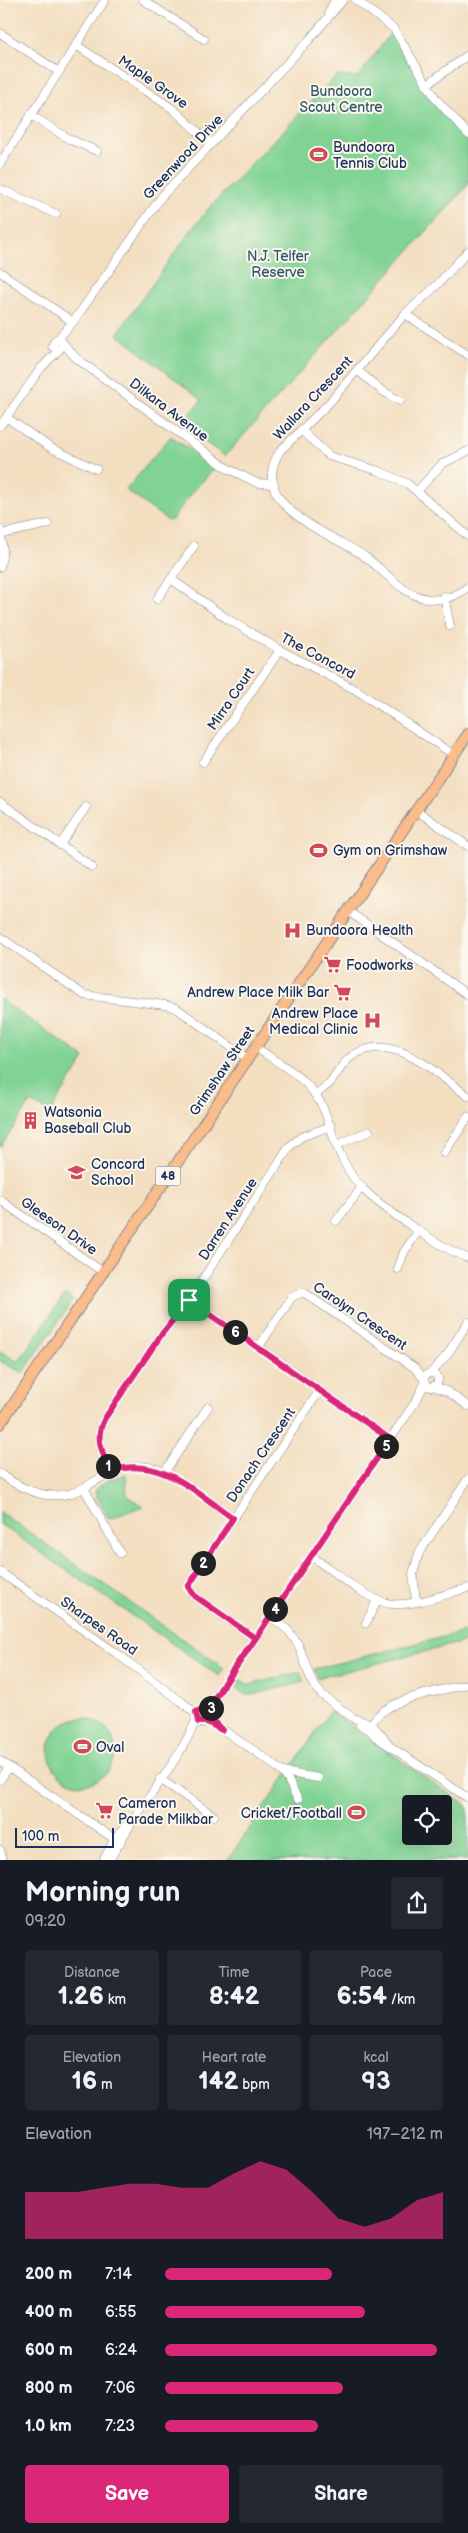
<!DOCTYPE html>
<html lang="en">
<head>
<meta charset="utf-8">
<style>
	:root { --surface:#171b24; --page:#242831; --text:#f1f3f6; --muted:#9ea1a6; --accent:#db2777 }
	body { margin:0; font-family:"Balsamiq Sans",sans-serif; background:var(--page); color:var(--text); height:100vh; display:flex; flex-direction:column; font-size:19px; white-space:nowrap }
	* { box-sizing:border-box; margin:0 }
	p { font-size:16px; color:var(--muted) }
	.icon { flex:none; width:28px; height:28px; fill:none; stroke:currentColor; stroke-width:2; stroke-linecap:round; stroke-linejoin:round }
	.map { position:relative; height:1860px; overflow:hidden }
	.sheet { display:flex; flex-direction:column; background:var(--surface); flex:1 }
	.sheet>* { flex:none }
	.fabs { position:absolute; left:402px; top:1795px; display:grid; gap:10px }
	.fabs a { display:grid; place-items:center; width:50px; height:50px; border-radius:5px; background:var(--surface); box-shadow:0 5px 20px #0002; font-size:25px }
	.scale { position:absolute; left:15px; bottom:12px; width:99px; box-sizing:border-box; padding-left:5px; border:2px solid #1b2f5e; border-top:0; font-size:14px; line-height:18px; white-space:nowrap; color:#1b2f5e; -webkit-text-stroke:4px #fbf7ec; paint-order:stroke }
	.pin { position:absolute; display:grid; place-items:center; width:42px; height:42px; color:#fff; margin:-21px; border-radius:10px; box-shadow:0 2px 8px #0006 }
	.km { position:absolute; width:25px; height:25px; margin:-12px; border-radius:50%; background:#222; color:#fff; font-size:14px; line-height:25px; text-align:center }
	.round { display:grid; place-items:center; flex:none; width:52px; height:52px; border-radius:5px; background:var(--page) }
	.overview { display:flex; align-items:center; justify-content:space-between; height:85px; padding:0 25px }
	h1 { font-size:28px; font-weight:800; line-height:38px }
	.figures { display:grid; grid-template-columns:repeat(3,1fr); gap:8px; height:85px; padding:5px 25px }
	.figures div { display:grid; align-content:center; border-radius:5px; background:var(--page); text-align:center }
	.figures b { font-size:25px; font-weight:800 }
	.figures small { font-size:14px; font-weight:400 }
	.figures p { font-size:14px }
	.chart { height:140px; padding:10px 25px }
	.chart p { display:flex; justify-content:space-between }
	.chart svg { width:100%; height:90px; margin-top:5px; fill:var(--accent); opacity:.7 }
	.cta { display:flex; gap:10px; margin-top:auto; padding:10px 25px }
	.cta a { flex:1; height:58px; border-radius:5px; background:var(--accent); color:#fff; font-size:20px; font-weight:800; line-height:58px; text-align:center }
	.cta a+a { background:var(--page); color:var(--text) }
	ul { padding:0 25px; list-style:none; font-size:16px }
	li { display:grid; grid-template-columns:80px 60px 1fr; align-items:center; height:38px }
	li i { height:12px; border-radius:6px; background:var(--accent) }
	.map>svg:first-child { display:block }
</style>
</head>
<body>
<div class="map">
<svg width="468" height="1861" viewBox="0 0 468 1861">
	<rect width="100%" height="100%" fill="#fbf7ec"/>
	<filter id="ink" filterUnits="userSpaceOnUse"><feTurbulence type="fractalNoise" baseFrequency=".02" numOctaves="2"/><feDisplacementMap in="SourceGraphic" scale="10" xChannelSelector="R" yChannelSelector="G"/><feConvolveMatrix kernelMatrix="1 2 1 2 8 2 1 2 1" color-interpolation-filters="sRGB"/></filter>
	<filter id="wash" filterUnits="userSpaceOnUse"><feTurbulence type="fractalNoise" baseFrequency=".0096" numOctaves="4" result="noise"/><feDisplacementMap in="SourceGraphic" scale="20" xChannelSelector="R" yChannelSelector="G"/><feGaussianBlur stdDeviation="1.12" result="paint"/><feColorMatrix in="noise" values="0 0 0 0 0 0 0 0 0 0 0 0 0 0 0 0 0 1.4 0 .05"/><feComposite in="paint" operator="in"/></filter>
	<g filter="url(#wash)">
		<rect width="100%" height="100%" fill="#f3dec0"/>
		<g fill="#81d394" stroke="#4e8179" fill-rule="evenodd">
			<path d="M391,33C404,48 410,66 420,83C433,104 450,121 468,138V185L225,456L180,425L202,400L117,334L189,233L210,207L336,76L358,77Z"/>
			<path d="M171,436L215,468L191,493L172,520H167L126,490Z"/>
			<path d="M0,999L85,1058L50,1112L31,1102L0,1147Z"/>
			<path d="M65,1294L73,1300L23,1373L0,1361V1351L18,1362Z"/>
			<path d="M126,1474L127,1496L143,1506L109,1519L95,1493L97,1488L109,1480Z"/>
			<path d="M0,1512L224,1668L219,1676L0,1524Z"/>
			<path d="M468,1631V1641L318,1678L314,1669Z"/>
			<path d="M300,1672L304,1682L252,1695H246L234,1687L239,1679L249,1685Z"/>
			<path d="M330,1711L468,1807V1860L227,1861ZM411,1804H444V1836H411Z"/>
			<circle cx="82" cy="1751" r="33"/>
		</g>
	</g>
	<g filter="url(#ink)">
		<g fill="none" stroke-linecap="round" stroke-linejoin="round">
			<defs>
				<g id="minor">
					<path d="M143,0L204,39"/>
					<path d="M356,0L394,29L436,99L468,134"/>
					<path d="M329,12L335,0"/>
					<path d="M0,33L59,72"/>
					<path d="M76,45L173,109L211,144"/>
					<path d="M426,85L468,55"/>
					<path d="M31,115L69,139L97,151"/>
					<path d="M0,164L105,0"/>
					<path d="M0,189L56,214"/>
					<path d="M468,251L436,286L405,314L329,403L280,451C245,506 331,533 364,556C386,571 401,595 429,599C443,601 457,596 468,587"/>
					<path d="M0,272L73,322"/>
					<path d="M405,314L468,355"/>
					<path d="M57,340L73,322L162,196L309,40L343,0"/>
					<path d="M63,345L58,351L52,346L55,340L61,341L76,358L227,468L257,483L274,484"/>
					<path d="M357,370L381,390L400,401"/>
					<path d="M7,418L51,448L96,469"/>
					<path d="M0,426L41,368L58,351"/>
					<path d="M301,430L329,456L379,471L408,484L468,536"/>
					<path d="M418,490L442,464L468,451"/>
					<path d="M2,534L48,524"/>
					<path d="M0,567L3,551L0,530"/>
					<path d="M171,579L226,618L280,650L356,690L454,755"/>
					<path d="M444,596L450,626"/>
					<path d="M157,599L194,546"/>
					<path d="M203,762L280,650"/>
					<path d="M0,802L92,867"/>
					<path d="M416,810L468,846"/>
					<path d="M60,845L86,807"/>
					<path d="M348,911L468,995"/>
					<path d="M0,937L84,995L165,1005L176,1008L248,1059"/>
					<path d="M255,1047C276,1061 300,1074 315,1094C329,1113 331,1137 342,1158C347,1169 354,1180 363,1189C382,1208 444,1250 468,1258"/>
					<path d="M315,1095C320,1091 326,1087 330,1083C338,1073 342,1063 352,1056C393,1029 436,1074 468,1096"/>
					<path d="M337,1145L369,1131"/>
					<path d="M444,1153L468,1117"/>
					<path d="M0,1200L103,1272"/>
					<path d="M336,1221L362,1187"/>
					<path d="M398,1269L404,1252L419,1230"/>
					<path d="M189,1299L390,1439"/>
					<path d="M258,1348L292,1297L303,1292L415,1368L424,1379"/>
					<path d="M431,1373L447,1355L468,1322"/>
					<circle cx="431" cy="1380" r="7"/>
					<path d="M434,1386L448,1392L468,1406"/>
					<path d="M110,1471C102,1452 94,1438 105,1418L161,1335L195,1291L290,1146L301,1137L331,1126"/>
					<path d="M164,1473L208,1407"/>
					<path d="M0,1474C26,1492 55,1505 85,1487C106,1475 122,1463 148,1467C176,1472 210,1502 233,1518"/>
					<path d="M84,1488L120,1553"/>
					<path d="M311,1556C332,1570 367,1601 392,1604C416,1606 445,1594 468,1588"/>
					<path d="M0,1572L116,1653L182,1702L196,1714"/>
					<path d="M416,1601L413,1574L419,1553L468,1479"/>
					<path d="M270,1616L288,1630L298,1644L312,1682L322,1695L353,1718L372,1724L388,1743"/>
					<path d="M366,1623L377,1600"/>
					<path d="M255,1639L191,1593L189,1584L320,1390"/>
					<path d="M204,1708L218,1694L416,1401L425,1383"/>
					<circle cx="203" cy="1716" r="7"/>
					<path d="M210,1718C231,1740 261,1751 283,1773C290,1780 292,1791 298,1799"/>
					<path d="M360,1725L369,1729L376,1737L468,1798"/>
					<path d="M370,1727C381,1698 441,1691 468,1684"/>
					<path d="M0,1761L120,1843"/>
					<path d="M283,1772L318,1778"/>
					<path d="M160,1779L214,1816"/>
					<path d="M0,1780L9,1767"/>
					<path d="M0,1850L3,1861"/>
					<path d="M103,1861L114,1840L129,1822"/>
					<path d="M109,1861C134,1811 175,1770 196,1720"/>
				</g>
				<path id="major" d="M0,1424L468,734"/>
			</defs>
			<use href="#minor" stroke="#87868f" stroke-width="9"/>
			<use href="#major" stroke="#87868f" stroke-width="12"/>
			<use href="#minor" stroke="#fff" stroke-width="8"/>
			<use href="#major" stroke="#f9bc8a" stroke-width="10"/>
		</g>
	</g>
	<g fill="none" stroke-linecap="round" stroke-linejoin="round" filter="url(#ink)">
		<defs>
			<path id="route" d="M189,1300L161,1335L105,1418C94,1437 102,1452 110,1471C160,1455 195,1492 233,1518L188,1587L195,1596L255,1638C245,1654 212,1695 210,1712C209,1719 217,1725 222,1730L207,1722H198L196,1712L204,1708L218,1694L390,1439L189,1300"/>
		</defs>
		<use href="#route" stroke="#fff" stroke-width="10"/>
		<use href="#route" stroke="#db2777" stroke-width="6"/>
	</g>
	<defs>
		<symbol id="stadium-bare" viewBox="-9 -9 18 18"><path d="M0-5a6.5 5 0 1 0 0 10a6.5 5 0 1 0 0-10ZM-3.5-1.8h7v3.6h-7Z" fill="#d1495b" stroke="#fbf7ec" stroke-width="2.5" paint-order="stroke"/></symbol>
		<symbol id="hospital-bare" viewBox="-9 -9 18 18"><path d="M-5-5h3v3.5h4V-5h3V5h-3V1.5h-4V5h-3Z" fill="#d1495b" stroke="#fbf7ec" stroke-width="2.5" paint-order="stroke"/></symbol>
		<symbol id="supermarket-bare" viewBox="-9 -9 18 18"><path d="M-6-5.5h2.5l.6 2H6L4.5 2H-2.5L-4.4-4H-6ZM-1.5 3.2a1.3 1.3 0 1 0 .1 0ZM3 3.2a1.3 1.3 0 1 0 .1 0Z" fill="#d1495b" stroke="#fbf7ec" stroke-width="2.5" paint-order="stroke"/></symbol>
		<symbol id="building-bare" viewBox="-9 -9 18 18"><path d="M-4-6H4V6H1V3H-1V6H-4ZM-2.5-4.3h1.7v1.8h-1.7ZM.8-4.3h1.7v1.8H.8ZM-2.5-1h1.7V.8h-1.7ZM.8-1h1.7V.8H.8Z" fill="#d1495b" stroke="#fbf7ec" stroke-width="2.5" paint-order="stroke"/></symbol>
		<symbol id="school-bare" viewBox="-9 -9 18 18"><path d="M0-5L7-2L0 1L-7-2ZM-4 1L0 2.5L4 1V4Q0 6-4 4Z" fill="#d1495b" stroke="#fbf7ec" stroke-width="2.5" paint-order="stroke"/></symbol>
	</defs>
	<g fill-rule="evenodd">
		<use href="#stadium-bare" x="306" y="142" width="25" height="25"/>
		<use href="#stadium-bare" x="306" y="838" width="25" height="25"/>
		<use href="#hospital-bare" x="280" y="918" width="25" height="25"/>
		<use href="#supermarket-bare" x="320" y="952" width="25" height="25"/>
		<use href="#supermarket-bare" x="330" y="980" width="25" height="25"/>
		<use href="#hospital-bare" x="360" y="1008" width="25" height="25"/>
		<use href="#building-bare" x="18" y="1108" width="25" height="25"/>
		<use href="#school-bare" x="64" y="1160" width="25" height="25"/>
		<use href="#stadium-bare" x="70" y="1734" width="25" height="25"/>
		<use href="#supermarket-bare" x="92" y="1798" width="25" height="25"/>
		<use href="#stadium-bare" x="344" y="1800" width="25" height="25"/>
	</g>
	<g text-anchor="middle" dominant-baseline="central" stroke-width="4" stroke-linejoin="round" paint-order="stroke">
		<rect fill="#fbf7ec" stroke="#5e6b89" stroke-width="1" x="155.5" y="1166.5" width="25" height="19" rx="4"/>
		<g font-size="12" font-weight="bold" fill="#1b2f5e">
			<text x="168" y="1176">48</text>
		</g>
		<g font-size="14" fill="#1b2f5e" stroke="#fbf7ec">
			<text transform="translate(153 82) rotate(35)">Maple Grove</text>
			<text transform="translate(183 157) rotate(-47)">Greenwood Drive</text>
			<text transform="translate(313 398) rotate(-47)">Wallara Crescent</text>
			<text transform="translate(169 410) rotate(37)">Dilkara Avenue</text>
			<text transform="translate(318 656) rotate(28)">The Concord</text>
			<text transform="translate(231 699) rotate(-56)">Mirra Court</text>
			<text transform="translate(222 1071) rotate(-56)">Grimshaw Street</text>
			<text transform="translate(228 1219) rotate(-57)">Darren Avenue</text>
			<text transform="translate(59 1226) rotate(35)">Gleeson Drive</text>
			<text transform="translate(360 1316) rotate(34)">Carolyn Crescent</text>
			<text transform="translate(261 1455) rotate(-56)">Donach Crescent</text>
			<text transform="translate(99 1626) rotate(35)">Sharpes Road</text>
		</g>
		<g font-size="14" fill="#34586c" stroke="#fbf7ec">
			<text x="341" y="91">Bundoora<tspan x="341" dy="16">Scout Centre</tspan></text>
			<text x="278" y="256">N.J. Telfer<tspan x="278" dy="16">Reserve</tspan></text>
		</g>
		<g font-size="14" fill="#1b2f5e" stroke="#fbf7ec" text-anchor="start">
			<text x="333" y="147">Bundoora<tspan x="333" dy="16">Tennis Club</tspan></text>
			<text x="333" y="850">Gym on Grimshaw</text>
			<text x="306" y="930">Bundoora Health</text>
			<text x="346" y="965">Foodworks</text>
			<text x="329" y="992" text-anchor="end">Andrew Place Milk Bar</text>
			<text x="358" y="1013" text-anchor="end">Andrew Place<tspan x="358" dy="16">Medical Clinic</tspan></text>
			<text x="44" y="1112">Watsonia<tspan x="44" dy="16">Baseball Club</tspan></text>
			<text x="91" y="1164">Concord<tspan x="91" dy="16">School</tspan></text>
			<text x="96" y="1747">Oval</text>
			<text x="118" y="1803">Cameron<tspan x="118" dy="16">Parade Milkbar</tspan></text>
			<text x="342" y="1813" text-anchor="end">Cricket/Football</text>
		</g>
	</g>
</svg>
<div class="fabs">
<a><svg class="icon" aria-label="locate" viewBox="0 0 24 24"><circle cx="12" cy="12" r="6"/><path d="M12 2v4M12 18v4M2 12h4M18 12h4"/></svg></a>
</div>
<div class="scale">100 m</div>
<div class="pin" style="left:189px;top:1300px;background:#1e9e55"><svg class="icon" aria-label="arrive" viewBox="0 0 24 24"><path d="M6 21V4h12l-3 4 3 4H6"/></svg></div>
<b class="km" style="left:108px;top:1466px">1</b>
<b class="km" style="left:203px;top:1563px">2</b>
<b class="km" style="left:211px;top:1708px">3</b>
<b class="km" style="left:275px;top:1609px">4</b>
<b class="km" style="left:386px;top:1446px">5</b>
<b class="km" style="left:235px;top:1332px">6</b>
</div>
<section class="sheet">
<div class="overview"><div><h1>Morning run</h1><p>09:20</p></div><a class="round"><svg class="icon" aria-label="share" viewBox="0 0 24 24"><path d="M12 15V3M7 8l5-5 5 5M5 13v7h14v-7"/></svg></a></div>
<div class="figures">
<div><p>Distance</p><b>1.26<small> km</small></b></div>
<div><p>Time</p><b>8:42</b></div>
<div><p>Pace</p><b>6:54<small> /km</small></b></div>
</div>
<div class="figures">
<div><p>Elevation</p><b>16<small> m</small></b></div>
<div><p>Heart rate</p><b>142<small> bpm</small></b></div>
<div><p>kcal</p><b>93</b></div>
</div>
<div class="chart"><p><span>Elevation</span>197–212 m</p>
<svg viewBox="0 0 160 44" preserveAspectRatio="none"><path d="M0 44V21L10 21L20 21L30 19L40 17L50 17L60 19L70 19L80 12L90 6L100 10L110 21L120 34L130 38L140 34L150 25L160 21V44z"/></svg>
</div>
<ul>
<li><b>200 m</b>7:14<i style="width:60%"></i></li>
<li><b>400 m</b>6:55<i style="width:72%"></i></li>
<li><b>600 m</b>6:24<i style="width:98%"></i></li>
<li><b>800 m</b>7:06<i style="width:64%"></i></li>
<li><b>1.0 km</b>7:23<i style="width:55%"></i></li>
</ul>
<div class="cta"><a>Save</a><a>Share</a></div>
</section>
</body>
</html>
